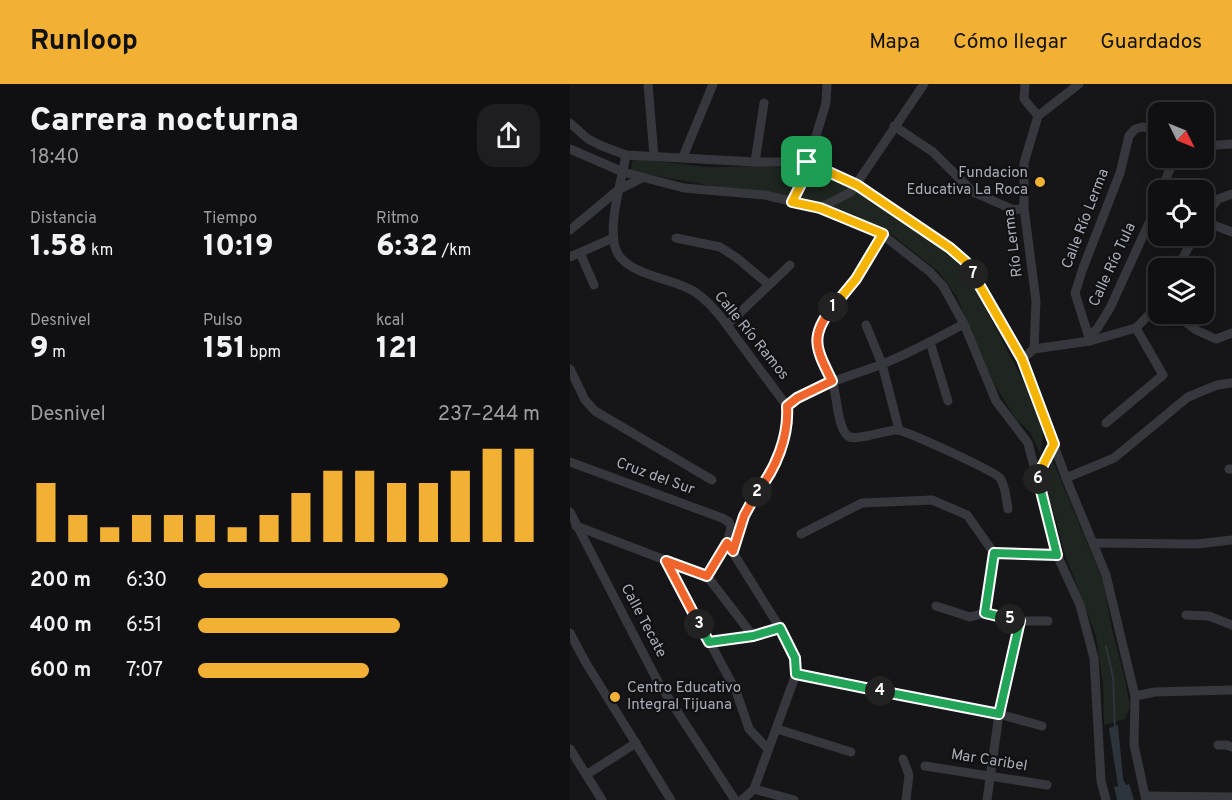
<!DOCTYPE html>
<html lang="es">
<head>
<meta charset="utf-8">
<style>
	:root { --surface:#101012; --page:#1e1e20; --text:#f1f3f6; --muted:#9c9d9f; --line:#303032; --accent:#f2b134 }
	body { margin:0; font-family:Overpass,sans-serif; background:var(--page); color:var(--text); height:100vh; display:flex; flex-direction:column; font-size:22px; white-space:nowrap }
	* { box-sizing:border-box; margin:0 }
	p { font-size:20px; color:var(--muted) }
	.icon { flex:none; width:33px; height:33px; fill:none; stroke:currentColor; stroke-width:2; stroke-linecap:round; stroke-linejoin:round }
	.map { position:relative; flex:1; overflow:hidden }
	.sheet { display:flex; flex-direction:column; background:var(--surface); width:570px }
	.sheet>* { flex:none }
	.needle { width:39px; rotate:133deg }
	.controls { position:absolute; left:578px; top:18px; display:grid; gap:12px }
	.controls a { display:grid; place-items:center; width:66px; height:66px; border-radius:12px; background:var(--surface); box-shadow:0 3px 15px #0003,0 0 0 2px var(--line); font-size:30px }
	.pin { position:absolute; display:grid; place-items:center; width:51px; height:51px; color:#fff; margin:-26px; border-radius:12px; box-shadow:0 3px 9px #0006 }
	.km { position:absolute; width:30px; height:30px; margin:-15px; border-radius:50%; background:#222; color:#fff; font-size:16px; line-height:30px; text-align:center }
	.round { display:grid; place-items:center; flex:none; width:63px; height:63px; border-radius:18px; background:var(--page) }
	.head { display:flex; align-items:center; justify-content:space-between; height:102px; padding:0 30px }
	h1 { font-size:33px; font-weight:800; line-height:45px }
	.metrics { display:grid; grid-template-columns:repeat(3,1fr); gap:9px; height:102px; padding:6px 30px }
	.metrics div { display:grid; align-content:center }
	.metrics b { font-size:30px; font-weight:800 }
	.metrics small { font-size:16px; font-weight:400 }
	.metrics p { font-size:16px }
	.chart { height:168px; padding:12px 30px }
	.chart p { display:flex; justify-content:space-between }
	.chart svg { width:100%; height:108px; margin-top:6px; stroke:var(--accent); stroke-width:6 }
	ul { padding:0 30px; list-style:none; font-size:20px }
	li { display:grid; grid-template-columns:96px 72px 1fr; align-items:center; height:45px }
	li i { height:15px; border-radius:8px; background:var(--accent) }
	header { display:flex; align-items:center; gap:36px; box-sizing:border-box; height:84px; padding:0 30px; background:var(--accent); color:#111 }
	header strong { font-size:28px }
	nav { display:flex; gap:33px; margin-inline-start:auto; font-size:21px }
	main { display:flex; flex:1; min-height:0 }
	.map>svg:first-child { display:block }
</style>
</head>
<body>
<header>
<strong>Runloop</strong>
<nav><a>Mapa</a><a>Cómo llegar</a><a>Guardados</a></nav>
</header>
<main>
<section class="sheet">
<div class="head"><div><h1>Carrera nocturna</h1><p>18:40</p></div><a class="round"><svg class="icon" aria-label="share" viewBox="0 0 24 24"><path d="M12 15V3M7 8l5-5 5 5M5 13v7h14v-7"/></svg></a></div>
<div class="metrics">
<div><p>Distancia</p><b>1.58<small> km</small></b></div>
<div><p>Tiempo</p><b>10:19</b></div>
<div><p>Ritmo</p><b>6:32<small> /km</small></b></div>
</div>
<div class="metrics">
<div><p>Desnivel</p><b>9<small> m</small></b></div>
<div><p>Pulso</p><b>151<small> bpm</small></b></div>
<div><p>kcal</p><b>121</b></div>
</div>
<div class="chart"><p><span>Desnivel</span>237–244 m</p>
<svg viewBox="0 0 160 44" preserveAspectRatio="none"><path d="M5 44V20M15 44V33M25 44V38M35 44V33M45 44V33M55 44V33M65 44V38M75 44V33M85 44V24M95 44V15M105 44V15M115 44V20M125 44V20M135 44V15M145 44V6M155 44V6"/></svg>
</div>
<ul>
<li><b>200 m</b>6:30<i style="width:73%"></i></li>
<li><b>400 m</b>6:51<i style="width:59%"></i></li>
<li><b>600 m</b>7:07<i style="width:50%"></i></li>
</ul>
</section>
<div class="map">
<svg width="662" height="716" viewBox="0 0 662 716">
	<rect width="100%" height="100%" fill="#161618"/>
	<g fill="#1e261f">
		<path d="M67,75L138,83L192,82L234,85L276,101L317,125L385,173L401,196L453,297L473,348L471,371L460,348L445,334L422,296L387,213L370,189L316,146L231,114L136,101L61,87L62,77Z"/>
		<path d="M482,375L534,499L541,541L555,595L560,623L555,635L534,641L533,599L526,552L494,468L486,435L476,408Z"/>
	</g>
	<path fill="#2c353c" d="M548,641L553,695L556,701L559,700L564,716H547L544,703L548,702L539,644Z"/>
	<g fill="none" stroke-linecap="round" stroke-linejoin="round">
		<path stroke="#2c353c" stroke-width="2" d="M536,562L543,593L545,645"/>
		<g stroke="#37383d" stroke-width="9">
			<path d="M78,0L84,72"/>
			<path d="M455,0L454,15L468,32"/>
			<path d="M0,39L18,55L32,62L56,71L185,78H237L287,101L380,164L396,178L452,275L496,394L536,491L565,612L564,661L576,716"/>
			<path d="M324,42L363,68L403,108L444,126L454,124"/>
			<path d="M633,62L662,60"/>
			<path d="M0,65L53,88L114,104L195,111L250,124L313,151L360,188L373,202L394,240L426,317L458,359L487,471L510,521L524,574L531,697L536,716"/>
			<path d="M56,71C52,96 35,148 48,170C61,192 106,195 125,208C144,221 157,241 170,259C186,280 201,301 217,322"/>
			<path d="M113,73L143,0"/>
			<path d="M185,78L194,19"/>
			<path d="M593,106C596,95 599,80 610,74"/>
			<path d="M222,118L232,98L256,19L257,0"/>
			<path d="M250,124L281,108L354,0"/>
			<path d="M633,135L648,115L662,110"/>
			<path d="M633,137L662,148"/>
			<path d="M0,146L48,106L72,94"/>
			<path d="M313,151C304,166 296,183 285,197C273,213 252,229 247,249C242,266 256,281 262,296C267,309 267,344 278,352C286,358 314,346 327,346C337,347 424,387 430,394C436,403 436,415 438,425"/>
			<path d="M106,154L150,163L167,174L198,200"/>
			<path d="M10,169L24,201"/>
			<path d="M0,173L43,154"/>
			<path d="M608,184L624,152"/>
			<path d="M605,230L626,246L646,255L662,249"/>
			<path d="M157,241L220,181"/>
			<path d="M296,241L312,280L329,346"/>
			<path d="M519,251L527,245L540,224L588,119"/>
			<path d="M520,257L505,209L513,184L550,89L559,52L565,45L572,43L586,45"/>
			<path d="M360,258L378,317"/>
			<path d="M464,265L466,217L454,124V79L468,32L509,0"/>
			<path d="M452,275L464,265L520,257L566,244L588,221"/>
			<path d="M0,285L15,316L25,327L142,396"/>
			<path d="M536,339L593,291L566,244"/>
			<path d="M0,378L152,434L159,438L161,444L157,459L210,544L225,574L226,590L184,705L172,716"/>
			<path d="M659,385H662"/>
			<path d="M468,391L484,360"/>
			<path d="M496,394L544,374L618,313L647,301L662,299"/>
			<path d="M0,428L88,598L165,716"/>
			<path d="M6,442L137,492"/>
			<path d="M231,450L292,419L362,416L397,431L424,469"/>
			<path d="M523,459L627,460L662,456"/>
			<path d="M163,467C169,450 173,431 182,415C187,407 195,401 199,393C210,372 219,345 217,322C245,301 278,293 310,281C339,270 367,254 394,240"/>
			<path d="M424,469L487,471"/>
			<path d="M96,477L166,607L179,645L198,665"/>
			<path d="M137,492L183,552"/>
			<path d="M137,492L157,459"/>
			<path d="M366,522L400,533L415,529L450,537L429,630L417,716"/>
			<path d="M415,529L424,469"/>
			<path d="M616,531L639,532L662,541"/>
			<path d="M450,537H478"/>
			<path d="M0,549L16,579L101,716"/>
			<path d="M139,558L183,552L210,544"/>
			<path d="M226,590L429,630L472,642"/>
			<path d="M565,612L585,608L662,606"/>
			<path d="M207,645L281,668"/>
			<path d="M648,661H657L662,663"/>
			<path d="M0,665L32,716"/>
			<path d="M333,675L339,691L336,716"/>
			<path d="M355,682L477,701"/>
			<path d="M16,691L66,659"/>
			<path d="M184,705L224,716"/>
			<path d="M575,712L662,713"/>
		</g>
	</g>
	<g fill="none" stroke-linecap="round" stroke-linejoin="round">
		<defs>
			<path id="split-1" d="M237,78L232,98L222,118L250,124L313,150L286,195L263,223"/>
			<path id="split-2" d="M187,408C206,385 219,352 217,322L227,314L262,297C247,266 238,253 263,223"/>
			<path id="split-3" d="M129,540L96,477L137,492L157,459L163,467L174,432L187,408"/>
			<path id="split-4" d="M129,540L139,558L183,552L210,544L225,574L226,590L310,607"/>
			<path id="split-5" d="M310,607L429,630L450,537L440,535"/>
			<path id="split-6" d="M440,535L415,529L424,469L487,471L468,395"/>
			<path id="split-7" d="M403,190L452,275L484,360L468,391V395"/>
			<path id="split-8" d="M237,78L287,101L380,164L396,178L403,190"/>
		</defs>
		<use href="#split-1" stroke="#fff" stroke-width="12"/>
		<use href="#split-2" stroke="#fff" stroke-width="12"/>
		<use href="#split-3" stroke="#fff" stroke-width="12"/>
		<use href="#split-4" stroke="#fff" stroke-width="12"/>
		<use href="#split-5" stroke="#fff" stroke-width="12"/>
		<use href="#split-6" stroke="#fff" stroke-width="12"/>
		<use href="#split-7" stroke="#fff" stroke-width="12"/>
		<use href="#split-8" stroke="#fff" stroke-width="12"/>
		<use href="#split-1" stroke="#f5b400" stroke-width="8"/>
		<use href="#split-2" stroke="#f0652b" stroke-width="8"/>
		<use href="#split-3" stroke="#f0652b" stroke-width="8"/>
		<use href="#split-4" stroke="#22a559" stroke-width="8"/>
		<use href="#split-5" stroke="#22a559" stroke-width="8"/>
		<use href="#split-6" stroke="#22a559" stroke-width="8"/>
		<use href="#split-7" stroke="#f5b400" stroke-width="8"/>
		<use href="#split-8" stroke="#f5b400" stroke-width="8"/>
	</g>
	<g fill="#f2b134" stroke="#111113" stroke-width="2">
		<circle cx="470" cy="98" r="6"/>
		<circle cx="45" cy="613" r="6"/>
	</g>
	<g text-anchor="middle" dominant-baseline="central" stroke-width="4.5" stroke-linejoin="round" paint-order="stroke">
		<g font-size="15" fill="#a8adb8" stroke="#111113" text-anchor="end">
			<text x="458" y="89">Fundacion<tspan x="458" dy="17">Educativa La Roca</tspan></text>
			<text x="57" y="604" text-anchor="start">Centro Educativo<tspan x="57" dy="17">Integral Tijuana</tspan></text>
		</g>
		<g font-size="15" fill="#a8adb8" stroke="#111113">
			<text transform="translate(516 135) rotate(-69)">Calle Río Lerma</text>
			<text transform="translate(444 159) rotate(-97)">Río Lerma</text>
			<text transform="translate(543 181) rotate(-65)">Calle Río Tula</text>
			<text transform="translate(181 252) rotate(51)">Calle Río Ramos</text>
			<text transform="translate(85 393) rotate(20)">Cruz del Sur</text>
			<text transform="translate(73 537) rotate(62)">Calle Tecate</text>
			<text transform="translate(419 677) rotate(9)">Mar Caribel</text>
		</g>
	</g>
</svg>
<div class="controls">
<a><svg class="needle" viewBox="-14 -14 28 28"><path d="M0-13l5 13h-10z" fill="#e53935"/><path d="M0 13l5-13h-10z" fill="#9c9d9f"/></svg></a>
<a><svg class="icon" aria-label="locate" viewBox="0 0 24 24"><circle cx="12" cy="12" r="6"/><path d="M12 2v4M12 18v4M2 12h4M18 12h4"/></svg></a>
<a><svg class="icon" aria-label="layers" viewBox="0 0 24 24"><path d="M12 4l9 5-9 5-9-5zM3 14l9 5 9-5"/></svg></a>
</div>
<div class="pin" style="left:237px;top:78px;background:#1e9e55"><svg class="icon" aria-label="arrive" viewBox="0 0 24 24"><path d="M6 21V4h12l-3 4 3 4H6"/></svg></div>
<b class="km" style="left:263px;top:223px">1</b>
<b class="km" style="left:187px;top:408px">2</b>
<b class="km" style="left:129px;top:540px">3</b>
<b class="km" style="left:310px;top:607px">4</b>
<b class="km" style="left:440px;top:535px">5</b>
<b class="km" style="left:468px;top:395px">6</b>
<b class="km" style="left:403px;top:190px">7</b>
</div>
</main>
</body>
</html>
